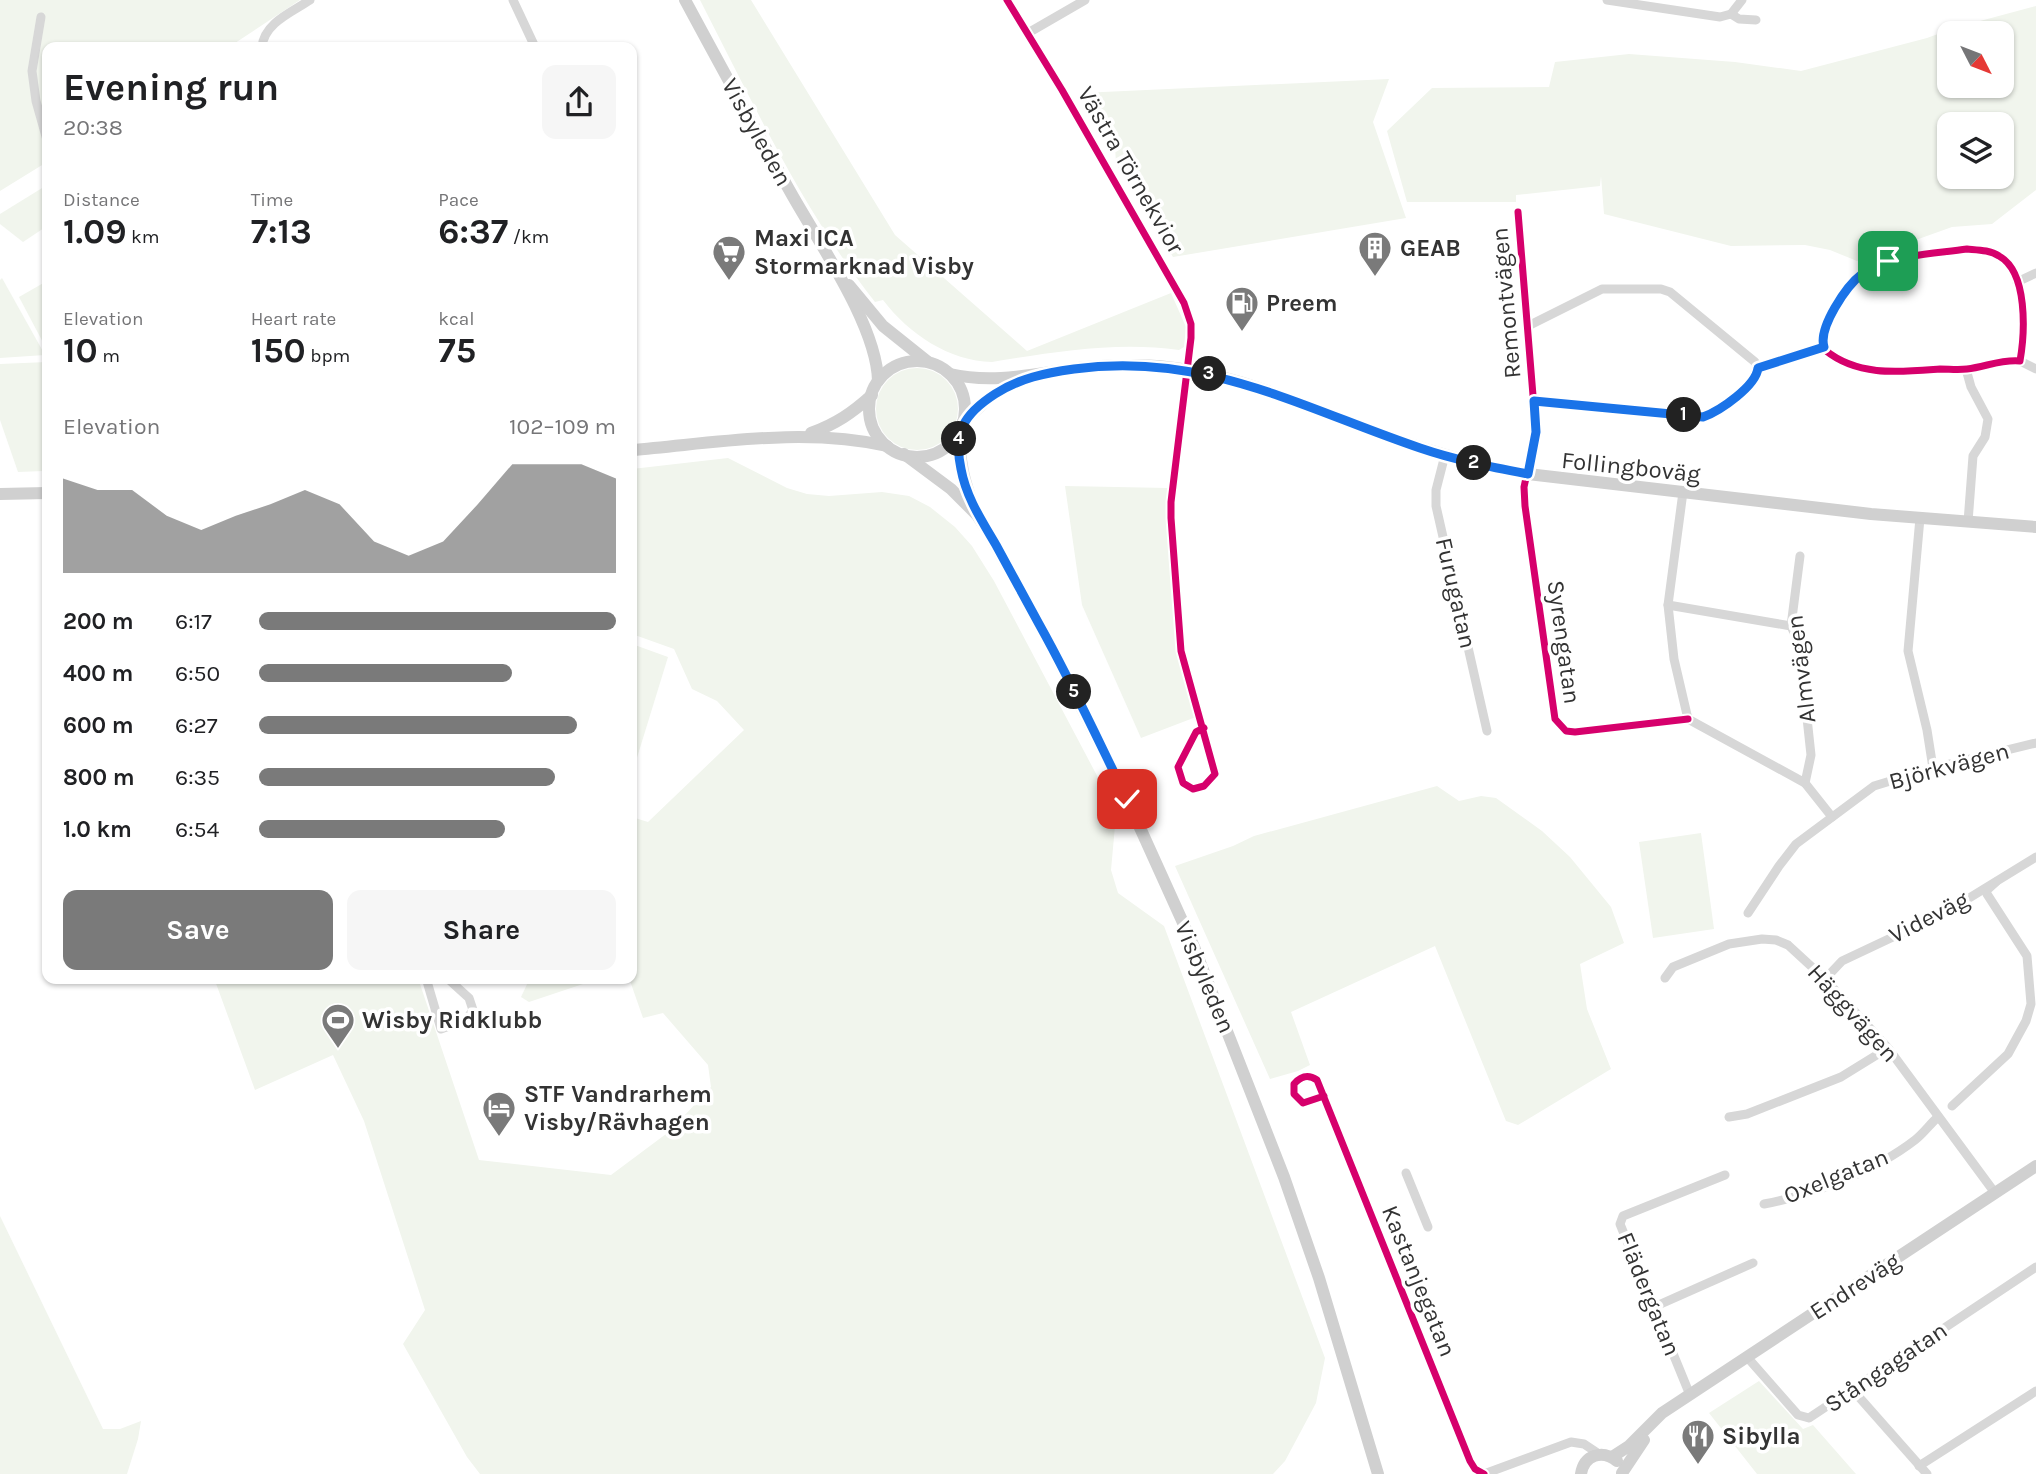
<!DOCTYPE html>
<html lang="en">
<head>
<meta charset="utf-8">
<style>
	:root { --surface:#fff; --page:#f6f6f6; --text:#202124; --muted:#757577; --accent:#7a7a7a }
	body { margin:0; font-family:Karla,sans-serif; background:var(--page); color:var(--text); height:100vh; display:flex; flex-direction:column; font-size:26px; white-space:nowrap }
	* { box-sizing:border-box; margin:0 }
	p { font-size:23px; color:var(--muted) }
	.icon { flex:none; width:38px; height:38px; fill:none; stroke:currentColor; stroke-width:2; stroke-linecap:round; stroke-linejoin:round }
	.map { position:relative; flex:1; overflow:hidden }
	.sheet { position:absolute; left:42px; top:42px; width:595px; height:942px; display:flex; flex-direction:column; background:var(--surface); border-radius:14px; box-shadow:0 2px 5px #0004 }
	.sheet>* { flex:none }
	.needle { width:46px; rotate:132deg }
	.buttons { position:absolute; left:1937px; top:21px; display:grid; gap:14px }
	.buttons a { display:grid; place-items:center; width:77px; height:77px; border-radius:14px; background:var(--surface); box-shadow:0 2px 5px #0004; font-size:35px }
	.pin { position:absolute; display:grid; place-items:center; width:60px; height:60px; color:#fff; margin:-30px; border-radius:14px; box-shadow:0 4px 10px #0006 }
	.km { position:absolute; width:35px; height:35px; margin:-18px; border-radius:50%; background:#222; color:#fff; font-size:19px; line-height:35px; text-align:center }
	.round { display:grid; place-items:center; flex:none; width:74px; height:74px; border-radius:14px; background:var(--page) }
	.overview { display:flex; align-items:center; justify-content:space-between; height:119px; padding:0 21px }
	h1 { font-size:38px; font-weight:700; line-height:52px }
	.stats { display:grid; grid-template-columns:repeat(3,1fr); gap:10px; height:119px; padding:7px 21px }
	.stats div { display:grid; align-content:center }
	.stats b { font-size:35px; font-weight:700 }
	.stats small { font-size:19px; font-weight:400 }
	.stats p { font-size:19px }
	.chart { height:196px; padding:14px 21px }
	.chart p { display:flex; justify-content:space-between }
	.chart svg { width:100%; height:126px; margin-top:7px; fill:var(--accent); opacity:.7 }
	.action { display:flex; gap:14px; margin-top:auto; padding:14px 21px }
	.action a { flex:1; height:80px; border-radius:14px; background:var(--accent); color:#fff; font-size:28px; font-weight:700; line-height:80px; text-align:center }
	.action a+a { background:var(--page); color:var(--text) }
	ul { padding:0 21px; list-style:none; font-size:23px }
	li { display:grid; grid-template-columns:112px 84px 1fr; align-items:center; height:52px }
	li i { height:18px; border-radius:9px; background:var(--accent) }
	.map>svg:first-child { display:block }
</style>
</head>
<body>
<div class="map">
<svg width="2036" height="1474" viewBox="0 0 2036 1474">
	<rect width="100%" height="100%" fill="#fff"/>
	<g fill="#f1f5ed" fill-rule="evenodd">
		<path d="M0,0H300L229,47H47V162L0,191Z"/>
		<path d="M700,0H751L895,235L1027,351L1171,293L1186,327L1184,347L1179,350C1117,341 1053,352 992,362C949,361 909,334 883,300L875,302C803,211 753,103 700,0Z"/>
		<path d="M2036,6V190L1992,224L1952,227L1857,261L1830,250L1805,245L1731,246L1604,214L1601,176L1600,186L1516,195V202H1407L1387,131L1432,88L1549,87L1555,62L1629,54L1735,62L1801,71L1927,38L1954,28ZM2002,33V86H1950V33ZM1950,124H2002V177H1950Z"/>
		<path d="M1389,79L1373,122L1406,218L1173,257L1116,164L1115,146L1081,93Z"/>
		<path d="M47,185V226L23,242L0,224V214Z"/>
		<path d="M2,278L45,355L0,358V280Z"/>
		<path d="M47,281V350L19,297Z"/>
		<path d="M47,362V467L44,471L18,472L0,420V364Z"/>
		<circle cx="917" cy="409" r="41"/>
		<path d="M728,458L787,488L807,494L829,496L882,492L909,496L930,507L955,527L972,546L994,581L1103,787L1115,826L1111,870L1118,893L1164,926L1325,1358L1316,1403L1285,1461L1273,1474H480L467,1457L403,1344L425,1310L364,1121L333,1055L255,1090L214,978H418L479,1160L611,1175L670,1131L711,1087L708,1065L663,1013L643,1018L629,978H632V817L648,822L744,730L717,701L692,689L674,649L632,634V469Z"/>
		<path d="M1065,486L1168,488L1166,504L1178,655L1196,717L1141,738L1082,605Z"/>
		<path d="M632,644L668,657L632,774Z"/>
		<path d="M1437,786L1459,801L1481,796L1496,798L1542,831L1570,857L1611,907L1624,943L1580,964L1587,1009L1611,1069L1518,1125L1506,1121L1435,946L1291,1012L1310,1065L1298,1071L1270,1079L1175,866L1233,846L1254,836Z"/>
		<path d="M1701,833L1714,929L1653,938L1639,842Z"/>
		<path d="M530,978H601L529,1002L521,997Z"/>
		<path d="M0,1216L103,1429H120L141,1421L138,1439L127,1474H0Z"/>
		<path d="M1759,1381L1803,1429L1813,1425L1856,1474H1757L1709,1413Z"/>
	</g>
	<g fill="none" stroke-linecap="round" stroke-linejoin="round">
		<g stroke="#d7d7d7" stroke-width="9">
			<path d="M513,0L535,47"/>
			<path d="M1007,0L1062,90L1184,303L1191,324V338L1171,502V518L1181,651L1215,774L1204,786L1193,789L1183,783L1178,767L1196,732L1204,728"/>
			<path d="M1607,0L1720,17L1731,14L1742,0"/>
			<path d="M1731,14L1739,19L1756,20"/>
			<path d="M41,17L32,71L36,101L47,140"/>
			<path d="M1028,33L1085,0"/>
			<path d="M262,47C264,23 292,12 310,0"/>
			<path d="M1518,212L1536,432L1524,487L1525,506L1555,719L1566,731L1575,732L1688,719"/>
			<path d="M1967,249C1978,250 1990,250 1999,256C2028,272 2025,332 2020,361C2002,359 1985,367 1967,369C1958,370 1949,369 1940,369C1900,372 1858,377 1825,350C1820,336 1826,327 1832,314C1861,254 1908,257 1967,249Z"/>
			<path d="M2017,282L2036,273"/>
			<path d="M1528,326L1602,289H1661L1670,292L1755,362C1757,366 1759,368 1758,373C1755,387 1716,412 1703,417L1534,401"/>
			<path d="M2020,361L2036,369"/>
			<path d="M1758,368L1824,347"/>
			<path d="M1966,369L1971,387L1988,419L1985,437L1973,456L1968,522"/>
			<path d="M1445,455L1436,490V506L1487,731"/>
			<path d="M1683,492L1668,605L1674,659L1688,719L1805,783L1832,817"/>
			<path d="M1920,518L1908,651L1927,730L1933,768"/>
			<path d="M1800,556L1791,626L1799,644L1811,755L1805,783"/>
			<path d="M1668,605L1791,626"/>
			<path d="M1748,913L1779,866L1796,844L1874,786L1933,768L2036,743"/>
			<path d="M426,978L441,1029L466,1020L473,1010L469,998L447,978"/>
			<path d="M1665,978L1673,967L1729,944L1762,939L1776,940L1788,945L1825,979L1888,1048L1995,1193"/>
			<path d="M1825,979L1842,961L1948,911L2036,857"/>
			<path d="M1324,1096L1303,1103L1294,1094V1084C1301,1076 1308,1074 1317,1080L1470,1461L1475,1469L1484,1474"/>
			<path d="M1952,1106L2008,1054L2026,1021L2031,1004L2027,956L1987,894L1986,891L1996,882"/>
			<path d="M1729,1117L1747,1114L1841,1077L1888,1048"/>
			<path d="M1406,1173L1428,1227"/>
			<path d="M1764,1204C1813,1195 1875,1171 1915,1140C1923,1134 1930,1124 1938,1117"/>
			<path d="M1654,1307L1753,1263"/>
			<path d="M1747,1357L1798,1415L1809,1418L2036,1267"/>
			<path d="M1851,1388L1927,1474"/>
			<path d="M1690,1395L1620,1224L1623,1216L1725,1175"/>
			<path d="M1919,1466L2036,1391"/>
			<path d="M1484,1474L1571,1442L1584,1444L1599,1454"/>
		</g>
		<g stroke="#d0d0d0" stroke-width="12">
			<path d="M685,0C720,65 755,129 791,193C819,243 877,326 878,381"/>
			<path d="M849,285L883,326L928,362"/>
			<circle cx="917" cy="409" r="48"/>
			<path d="M950,374C997,385 1040,372 1087,367C1120,364 1156,364 1188,370C1249,380 1306,406 1364,428C1418,448 1471,464 1528,474L1871,514L2036,527"/>
			<path d="M963,422L990,397L1021,380"/>
			<path d="M960,431C958,461 965,483 975,511"/>
			<path d="M811,433C836,424 852,413 872,395"/>
			<path d="M632,450C717,443 803,427 887,446"/>
			<path d="M904,454L951,489L977,515L988,532L1045,634L1127,799L1194,947L1284,1177L1319,1278L1378,1474"/>
			<path d="M0,494L47,493"/>
			<path d="M1612,1457L1629,1446L1662,1413L2036,1166"/>
			<path d="M1622,1473L1644,1440"/>
			<path d="M1581,1474C1584,1455 1602,1449 1617,1461"/>
		</g>
		<defs>
			<g id="cycleway">
				<path d="M1007,0L1062,90L1184,303L1191,324V338L1171,502V518L1181,651L1215,774L1204,786L1193,789L1183,783L1178,767L1196,732L1204,728"/>
				<path d="M1518,212L1536,432L1524,487L1525,506L1555,719L1566,731L1575,732L1688,719"/>
				<path d="M1967,249C1978,250 1990,250 1999,256C2028,272 2025,332 2020,361C2002,359 1985,367 1967,369C1958,370 1949,369 1940,369C1900,372 1858,377 1825,350C1820,336 1826,327 1832,314C1861,254 1908,257 1967,249Z"/>
				<path d="M1324,1096L1303,1103L1294,1094V1084C1301,1076 1308,1074 1317,1080L1470,1461L1475,1469L1484,1474"/>
			</g>
		</defs>
		<use href="#cycleway" stroke="#fff" stroke-width="11"/>
		<use href="#cycleway" stroke="#d6006c" stroke-width="7"/>
	</g>
	<g fill="none" stroke-linecap="round" stroke-linejoin="round">
		<defs>
			<path id="route" d="M1127,799C1098,740 1071,681 1039,624C1025,598 1010,571 996,545C982,521 966,497 961,469C953,432 964,414 995,394C1020,378 1045,373 1074,369C1204,351 1302,408 1420,448C1455,460 1491,467 1528,474L1536,432L1534,401L1703,417C1720,411 1756,386 1758,368L1824,347C1818,328 1846,286 1862,274C1870,268 1879,265 1888,261"/>
		</defs>
		<use href="#route" stroke="#fff" stroke-width="14"/>
		<use href="#route" stroke="#1a73e8" stroke-width="9"/>
	</g>
	<defs>
		<symbol id="building-pin" viewBox="-11 -11 22 30"><path d="M0 17L-7.5 6A9.5 9.5 0 1 1 7.5 6Z" fill="#7a7a7a" stroke="#fff"/><path d="M-4-6H4V6H1V3H-1V6H-4ZM-2.5-4.3h1.7v1.8h-1.7ZM.8-4.3h1.7v1.8H.8ZM-2.5-1h1.7V.8h-1.7ZM.8-1h1.7V.8H.8Z" fill="#fff"/></symbol>
		<symbol id="supermarket-pin" viewBox="-11 -11 22 30"><path d="M0 17L-7.5 6A9.5 9.5 0 1 1 7.5 6Z" fill="#7a7a7a" stroke="#fff"/><path d="M-6-5.5h2.5l.6 2H6L4.5 2H-2.5L-4.4-4H-6ZM-1.5 3.2a1.3 1.3 0 1 0 .1 0ZM3 3.2a1.3 1.3 0 1 0 .1 0Z" fill="#fff"/></symbol>
		<symbol id="fuel-pin" viewBox="-11 -11 22 30"><path d="M0 17L-7.5 6A9.5 9.5 0 1 1 7.5 6Z" fill="#7a7a7a" stroke="#fff"/><path d="M-5.5-6h7V0h2V4h1.3V-2.5L3-4.5l.8-.8L6-3V5H2.5V1h-1V6h-7ZM-4.2-4.7v3.2H.2V-4.7Z" fill="#fff"/></symbol>
		<symbol id="stadium-pin" viewBox="-11 -11 22 30"><path d="M0 17L-7.5 6A9.5 9.5 0 1 1 7.5 6Z" fill="#7a7a7a" stroke="#fff"/><path d="M0-5a6.5 5 0 1 0 0 10a6.5 5 0 1 0 0-10ZM-3.5-1.8h7v3.6h-7Z" fill="#fff"/></symbol>
		<symbol id="hotel-pin" viewBox="-11 -11 22 30"><path d="M0 17L-7.5 6A9.5 9.5 0 1 1 7.5 6Z" fill="#7a7a7a" stroke="#fff"/><path d="M-6-4.5h1.5V1H6V5H4.5V3h-9V5H-6ZM-4 0a1.8 1.8 0 1 1 3.6 0ZM.5 0V-2.5h3Q6-2.5 6 0Z" fill="#fff"/></symbol>
		<symbol id="restaurant-pin" viewBox="-11 -11 22 30"><path d="M0 17L-7.5 6A9.5 9.5 0 1 1 7.5 6Z" fill="#7a7a7a" stroke="#fff"/><path d="M-5-6h1v4h1v-4h1v4h1v-4h1v5L-1.5 .5V6h-2V.5L-5-1ZM5-6V6H3V1.5H1.5Q1.5-4 5-6Z" fill="#fff"/></symbol>
	</defs>
	<g fill-rule="evenodd">
		<use href="#building-pin" x="1356" y="229" width="38" height="52"/>
		<use href="#supermarket-pin" x="710" y="233" width="38" height="52"/>
		<use href="#fuel-pin" x="1223" y="284" width="38" height="52"/>
		<use href="#stadium-pin" x="319" y="1001" width="38" height="52"/>
		<use href="#hotel-pin" x="480" y="1089" width="38" height="52"/>
		<use href="#restaurant-pin" x="1679" y="1417" width="38" height="52"/>
	</g>
	<g text-anchor="middle" dominant-baseline="central" stroke-width="7" stroke-linejoin="round" paint-order="stroke">
		<g font-size="24" fill="#333" stroke="#fff">
			<text transform="translate(757 132) rotate(61)">Visbyleden</text>
			<text transform="translate(1131 170) rotate(60)">Västra Törnekvior</text>
			<text transform="translate(1506 303) rotate(-95)">Remontvägen</text>
			<text transform="translate(1631 467) rotate(6)">Follingboväg</text>
			<text transform="translate(1456 593) rotate(77)">Furugatan</text>
			<text transform="translate(1564 642) rotate(82)">Syrengatan</text>
			<text transform="translate(1801 669) rotate(-97)">Almvägen</text>
			<text transform="translate(1949 766) rotate(-15)">Björkvägen</text>
			<text transform="translate(1929 917) rotate(-27)">Videväg</text>
			<text transform="translate(1205 977) rotate(67)">Visbyleden</text>
			<text transform="translate(1853 1013) rotate(48)">Häggvägen</text>
			<text transform="translate(1836 1176) rotate(-22)">Oxelgatan</text>
			<text transform="translate(1419 1281) rotate(68)">Kastanjegatan</text>
			<text transform="translate(1855 1286) rotate(-33)">Endreväg</text>
			<text transform="translate(1649 1294) rotate(68)">Flädergatan</text>
			<text transform="translate(1886 1367) rotate(-34)">Stångagatan</text>
		</g>
		<g font-size="24" font-weight="bold" fill="#333" stroke="#fff" text-anchor="start">
			<text x="754" y="238">Maxi ICA<tspan x="754" dy="28">Stormarknad Visby</tspan></text>
			<text x="1400" y="248">GEAB</text>
			<text x="1266" y="303">Preem</text>
			<text x="362" y="1020">Wisby Ridklubb</text>
			<text x="524" y="1094">STF Vandrarhem<tspan x="524" dy="28">Visby/Rävhagen</tspan></text>
			<text x="1722" y="1436">Sibylla</text>
		</g>
	</g>
</svg>
<div class="buttons">
<a><svg class="needle" viewBox="-14 -14 28 28"><path d="M0-13l5 13h-10z" fill="#e53935"/><path d="M0 13l5-13h-10z" fill="#757577"/></svg></a>
<a><svg class="icon" aria-label="layers" viewBox="0 0 24 24"><path d="M12 4l9 5-9 5-9-5zM3 14l9 5 9-5"/></svg></a>
</div>
<div class="pin" style="left:1888px;top:261px;background:#1e9e55"><svg class="icon" aria-label="arrive" viewBox="0 0 24 24"><path d="M6 21V4h12l-3 4 3 4H6"/></svg></div>
<div class="pin" style="left:1127px;top:799px;background:#d93025"><svg class="icon" aria-label="check" viewBox="0 0 24 24"><path d="M5 12l5 5 9-10"/></svg></div>
<b class="km" style="left:1684px;top:415px">1</b>
<b class="km" style="left:1474px;top:463px">2</b>
<b class="km" style="left:1209px;top:374px">3</b>
<b class="km" style="left:959px;top:439px">4</b>
<b class="km" style="left:1074px;top:692px">5</b>
<section class="sheet">
<div class="overview"><div><h1>Evening run</h1><p>20:38</p></div><a class="round"><svg class="icon" aria-label="share" viewBox="0 0 24 24"><path d="M12 15V3M7 8l5-5 5 5M5 13v7h14v-7"/></svg></a></div>
<div class="stats">
<div><p>Distance</p><b>1.09<small> km</small></b></div>
<div><p>Time</p><b>7:13</b></div>
<div><p>Pace</p><b>6:37<small> /km</small></b></div>
</div>
<div class="stats">
<div><p>Elevation</p><b>10<small> m</small></b></div>
<div><p>Heart rate</p><b>150<small> bpm</small></b></div>
<div><p>kcal</p><b>75</b></div>
</div>
<div class="chart"><p><span>Elevation</span>102–109 m</p>
<svg viewBox="0 0 160 44" preserveAspectRatio="none"><path d="M0 44V11L10 15L20 15L30 24L40 29L50 24L60 20L70 15L80 20L90 33L100 38L110 33L120 20L130 6L140 6L150 6L160 11V44z"/></svg>
</div>
<ul>
<li><b>200 m</b>6:17<i style="width:100%"></i></li>
<li><b>400 m</b>6:50<i style="width:71%"></i></li>
<li><b>600 m</b>6:27<i style="width:89%"></i></li>
<li><b>800 m</b>6:35<i style="width:83%"></i></li>
<li><b>1.0 km</b>6:54<i style="width:69%"></i></li>
</ul>
<div class="action"><a>Save</a><a>Share</a></div>
</section>
</div>
</body>
</html>
